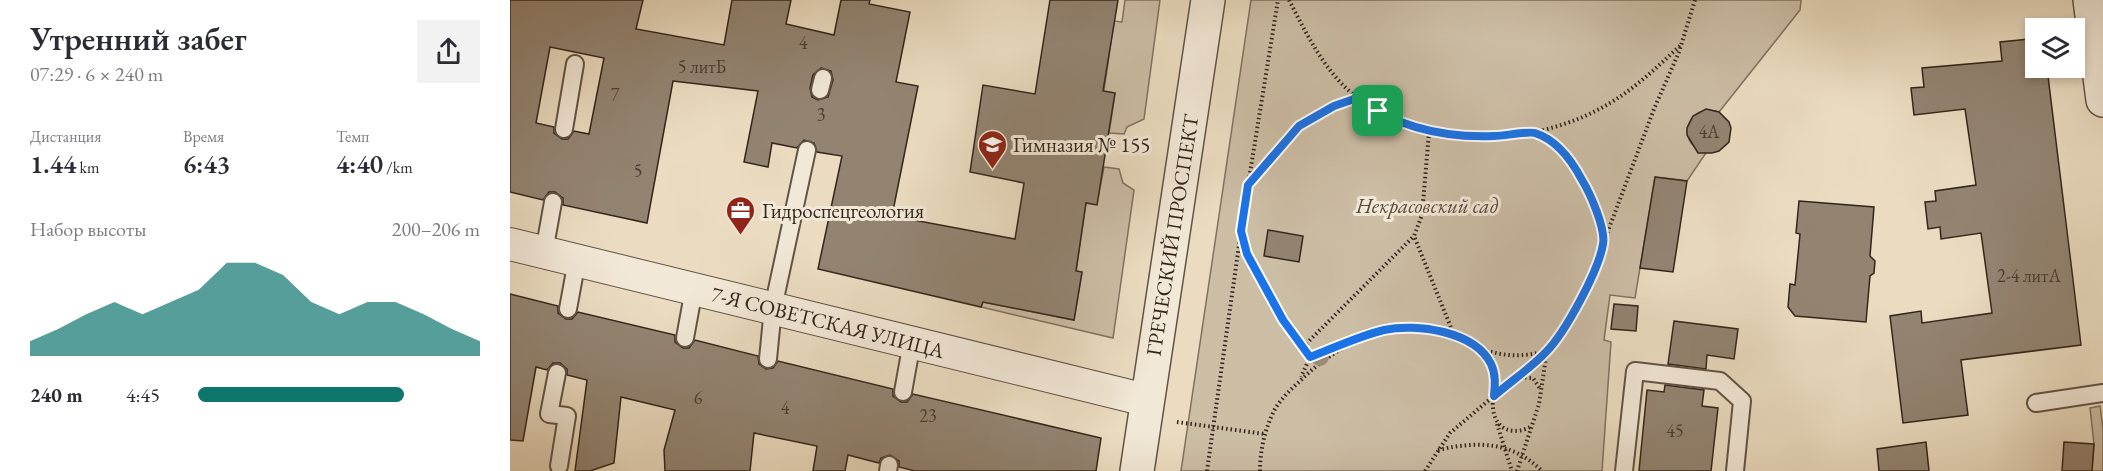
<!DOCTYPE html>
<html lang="ru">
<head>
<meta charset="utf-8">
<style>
	:root { --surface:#fff; --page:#f2f2f3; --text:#2b2b33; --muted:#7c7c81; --accent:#0f766e }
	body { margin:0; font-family:"EB Garamond",serif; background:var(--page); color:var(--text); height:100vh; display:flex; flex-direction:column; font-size:22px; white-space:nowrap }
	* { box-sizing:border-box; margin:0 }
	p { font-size:20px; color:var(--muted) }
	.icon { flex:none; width:33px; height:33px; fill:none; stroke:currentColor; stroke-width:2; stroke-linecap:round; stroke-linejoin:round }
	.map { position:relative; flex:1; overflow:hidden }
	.panel { display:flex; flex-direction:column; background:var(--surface); width:510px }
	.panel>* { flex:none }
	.controls { position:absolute; left:1515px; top:18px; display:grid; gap:12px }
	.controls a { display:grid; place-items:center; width:60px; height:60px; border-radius:0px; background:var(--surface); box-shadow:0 3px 9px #0003; font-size:30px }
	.pin { position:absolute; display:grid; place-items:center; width:51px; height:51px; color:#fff; margin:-26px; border-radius:12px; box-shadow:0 3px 9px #0006 }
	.round { display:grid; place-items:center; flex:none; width:63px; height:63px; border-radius:0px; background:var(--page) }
	.summary { display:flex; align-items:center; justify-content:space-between; height:102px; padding:0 30px }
	h1 { font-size:33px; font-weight:600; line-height:45px }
	.metrics { display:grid; grid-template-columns:repeat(3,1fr); gap:9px; height:102px; padding:6px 30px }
	.metrics div { display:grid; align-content:center }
	.metrics b { font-size:26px; font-weight:600 }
	.metrics small { font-size:16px; font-weight:400 }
	.metrics p { font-size:16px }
	.chart { height:168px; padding:12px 30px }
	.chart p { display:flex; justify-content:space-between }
	.chart svg { width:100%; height:108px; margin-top:6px; fill:var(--accent); opacity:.7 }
	ul { padding:0 30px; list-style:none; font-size:20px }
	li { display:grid; grid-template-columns:96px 72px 1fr; align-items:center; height:45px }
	li i { height:15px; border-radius:8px; background:var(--accent) }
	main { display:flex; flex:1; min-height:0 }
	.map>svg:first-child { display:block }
</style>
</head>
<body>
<main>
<section class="panel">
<div class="summary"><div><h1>Утренний забег</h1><p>07:29 · 6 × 240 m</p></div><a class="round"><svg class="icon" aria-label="share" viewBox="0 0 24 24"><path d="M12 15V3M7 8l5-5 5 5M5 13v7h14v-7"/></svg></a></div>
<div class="metrics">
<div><p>Дистанция</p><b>1.44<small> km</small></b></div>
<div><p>Время</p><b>6:43</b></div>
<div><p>Темп</p><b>4:40<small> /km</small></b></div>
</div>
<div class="chart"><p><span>Набор высоты</span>200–206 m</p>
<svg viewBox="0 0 160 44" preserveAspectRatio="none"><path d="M0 44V38L10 33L20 27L30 22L40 27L50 22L60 17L70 6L80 6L90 11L100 22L110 27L120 22L130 22L140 27L150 33L160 38V44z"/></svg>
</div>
<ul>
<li><b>240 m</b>4:45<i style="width:73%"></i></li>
</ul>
</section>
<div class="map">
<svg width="1593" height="471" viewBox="0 0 1593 471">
	<rect width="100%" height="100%" fill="#ebdcc1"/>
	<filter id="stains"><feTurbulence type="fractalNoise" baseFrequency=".00333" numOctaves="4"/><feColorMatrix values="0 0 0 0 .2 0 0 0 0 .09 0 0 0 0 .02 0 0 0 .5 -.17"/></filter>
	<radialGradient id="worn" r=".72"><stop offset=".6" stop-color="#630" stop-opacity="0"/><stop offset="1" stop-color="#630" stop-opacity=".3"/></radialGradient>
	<g fill="#ccbda5" stroke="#807160" stroke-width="1.5">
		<path d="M615,0H650L634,119L617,127L614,134L599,133L605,93L594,91L604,21L612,22Z"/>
		<path d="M741,0H1291L1290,10L1209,112C1178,101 1163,143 1196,153L1177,181L1145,177L1125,298L1100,295L1094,340L1101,342L1092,471H671Z"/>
		<path d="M594,167L609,169L613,183L624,190L603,338L471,307L473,302L564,320L572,272L566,271L576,203L587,204Z"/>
		<path d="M1590,406L1593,429V471H1582L1584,444L1580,408Z"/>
	</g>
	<g fill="#938472" stroke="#33251c" stroke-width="1.5" fill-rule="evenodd">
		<path d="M0,0H133L126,29L214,45L222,0H281L276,24L324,35L331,0H360L359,4L400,12L386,82L408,86L382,216L505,239L514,183L460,172L473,85L525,94L540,0H608L593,91L605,93L587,205L576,203L566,271L572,272L564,320L473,302L471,307L308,269L332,156L307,152L304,143L294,140L287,148L262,143L258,167L234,162L248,91L163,81L137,223L53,205V198L45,192H39L33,200L0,192ZM40,47L94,58L79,134L64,131L58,139H52L44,133V127L26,123ZM311,68L321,71L323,80L318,97L308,100L302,97L300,88L303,75Z"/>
		<path d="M1519,39L1521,58L1526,57V68H1537L1571,345L1451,360L1458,415L1393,423L1380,316L1411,311L1412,323L1482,313L1471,233L1431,239L1430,227L1418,229L1415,202L1426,201L1425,191L1466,185L1455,109L1404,115L1401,88L1414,87L1412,68L1492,61L1490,42Z"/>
		<path d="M1196,109L1209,112L1219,122L1221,128L1219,142L1209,151L1202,153H1188L1177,135V128L1183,116Z"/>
		<path d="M1145,177L1177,181L1163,272L1130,268Z"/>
		<path d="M1289,201L1364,207L1360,256L1365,261L1364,273L1360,276L1356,322L1285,316L1278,307L1280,284L1285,285L1290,234L1286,233Z"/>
		<path d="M758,230L793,236L789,262L754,256Z"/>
		<path d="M0,294L48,306V313L56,319H62L68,312L165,335V342L173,348H179L185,340L248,356L249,364L256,369L263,368L268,361L383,389V396L391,402H397L403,394L591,438L586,471H405L389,467V461L380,455L371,458L369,463L338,455L335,471H303L307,446L244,433L240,471H155L154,450L165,410L111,397L104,463L80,471H65L77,380L57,375V369L50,363H43L37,370L26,367L13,441L0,440Z"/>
		<path d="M1104,304L1128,306L1126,331L1101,329Z"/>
		<path d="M1164,321L1228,329L1224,359L1197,355L1196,369L1158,364Z"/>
		<path d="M1155,385L1194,390L1192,406L1208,408L1201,471H1129L1137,390L1154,392Z"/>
		<path d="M1416,442L1419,471H1369L1367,449Z"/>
		<path d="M1554,442L1584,444L1582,471H1552Z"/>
	</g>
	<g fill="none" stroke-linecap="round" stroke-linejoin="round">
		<defs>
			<g id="service">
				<path d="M310,90L313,78"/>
				<path d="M54,129L65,64"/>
				<path d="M34,252L43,202"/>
				<path d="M58,309L67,260"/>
				<path d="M175,338L184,289"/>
				<path d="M258,359L263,308L297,150"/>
				<path d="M47,373L39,414L57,416L49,466"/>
				<path d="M393,392L402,342"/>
				<path d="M1526,403L1593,393"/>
				<path d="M378,471L379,465"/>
				<path d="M1114,471L1125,371L1210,381L1232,401L1225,471"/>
			</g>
			<path id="minor" d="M0,244L636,400"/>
			<g id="tertiary">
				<path d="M1580,0L1593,100"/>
				<path d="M627,471L698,0"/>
			</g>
		</defs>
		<use href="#service" stroke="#615345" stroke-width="20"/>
		<use href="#minor" stroke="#615345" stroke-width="34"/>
		<use href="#tertiary" stroke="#615345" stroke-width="36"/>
		<g stroke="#33251c" stroke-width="4" stroke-dasharray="1.5 3" stroke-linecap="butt">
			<path d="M779,0C795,31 811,64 836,88C903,154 1024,149 1100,103C1127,87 1148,66 1171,45"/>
			<path d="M919,132L912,215L904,236L944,335"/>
			<path d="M1024,132C1069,156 1083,195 1094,243"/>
			<path d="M740,183C777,138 789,119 847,98"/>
			<path d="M732,235C744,280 772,321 800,357L791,377"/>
			<path d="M793,347L904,236"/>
			<path d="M972,349C995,357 1013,357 1037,351L1029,404L1007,471"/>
			<path d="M800,357L830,346"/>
			<path d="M1006,377L1023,378L1031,390"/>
			<path d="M667,422L755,434"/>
			<path d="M987,424L1002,471"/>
			<path d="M928,450C967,441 1002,441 1032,471"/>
			<path d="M697,471L734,210L768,0"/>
			<path d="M750,471C750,450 755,428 765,409C771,399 780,390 789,382C835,335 911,305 970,349C991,364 981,388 983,408C985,431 1005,436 1022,426"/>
			<path d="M915,471L940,433L1037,351L1063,315L1081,276L1144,109L1169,52L1185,0"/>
		</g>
		<use href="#service" stroke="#f2e8d7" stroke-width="16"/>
		<use href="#minor" stroke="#f2e8d7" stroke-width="32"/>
		<use href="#tertiary" stroke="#f2e8d7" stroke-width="33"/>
	</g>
	<circle fill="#9b8c79" cx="810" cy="357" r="9"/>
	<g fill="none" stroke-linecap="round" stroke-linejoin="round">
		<defs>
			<path id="route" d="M847,98C888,128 934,138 984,136C994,136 1018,131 1025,133C1047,140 1062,161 1072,180C1080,193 1096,229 1093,244C1089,270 1055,333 1036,352C1021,368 1001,381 984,396C985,385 986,374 981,364C965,331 906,323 874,330C849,336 824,348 800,357L773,320L737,254L731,231L738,185L789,126L824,106Z"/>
		</defs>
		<use href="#route" stroke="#fff" stroke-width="12"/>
		<use href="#route" stroke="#1a73e8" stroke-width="8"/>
	</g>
	<defs>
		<symbol id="school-pin" viewBox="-11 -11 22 30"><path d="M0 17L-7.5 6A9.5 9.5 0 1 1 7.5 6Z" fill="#8f2418" stroke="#f2e8d7"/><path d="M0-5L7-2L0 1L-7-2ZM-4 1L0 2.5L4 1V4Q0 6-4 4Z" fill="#fff"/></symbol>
		<symbol id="office-pin" viewBox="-11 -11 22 30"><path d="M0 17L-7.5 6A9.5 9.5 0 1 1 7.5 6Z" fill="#8f2418" stroke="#f2e8d7"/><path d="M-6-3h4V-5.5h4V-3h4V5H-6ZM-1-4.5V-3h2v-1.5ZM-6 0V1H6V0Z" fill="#fff"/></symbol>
	</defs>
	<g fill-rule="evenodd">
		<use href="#school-pin" x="466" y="128" width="33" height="45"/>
		<use href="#office-pin" x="214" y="194" width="33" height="45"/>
	</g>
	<g text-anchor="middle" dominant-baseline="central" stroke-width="6" stroke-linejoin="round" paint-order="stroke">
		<g font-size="18" fill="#4b3d32">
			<text x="293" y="42">4</text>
			<text x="192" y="66">5 литБ</text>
			<text x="105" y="94">7</text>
			<text x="311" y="114">3</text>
			<text x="1199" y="131">4А</text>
			<text x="128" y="170">5</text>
			<text x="1519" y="275">2-4 литА</text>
			<text x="188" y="397">6</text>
			<text x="275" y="407">4</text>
			<text x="418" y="415">23</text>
			<text x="1165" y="430">45</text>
		</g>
		<g font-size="21" fill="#33251c" stroke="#f2e8d7" text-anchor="start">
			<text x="503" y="144">Гимназия № 155</text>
			<text x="252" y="210">Гидроспецгеология</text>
		</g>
		<g font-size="21" font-style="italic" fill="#594b3e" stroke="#f2e8d7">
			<text x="917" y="205">Некрасовский сад</text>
		</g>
		<g font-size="21" fill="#33251c" stroke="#f2e8d7">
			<text transform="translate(662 235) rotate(-81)">ГРЕЧЕСКИЙ ПРОСПЕКТ</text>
			<text transform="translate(318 322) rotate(14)">7-Я СОВЕТСКАЯ УЛИЦА</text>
		</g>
	</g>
	<rect width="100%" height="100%" filter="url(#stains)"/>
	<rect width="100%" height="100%" fill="url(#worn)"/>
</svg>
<div class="controls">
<a><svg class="icon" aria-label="layers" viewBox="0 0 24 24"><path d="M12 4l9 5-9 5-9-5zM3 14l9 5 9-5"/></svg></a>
</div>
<div class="pin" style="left:868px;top:111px;background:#1e9e55"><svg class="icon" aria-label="arrive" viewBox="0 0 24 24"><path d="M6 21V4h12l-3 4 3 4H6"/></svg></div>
</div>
</main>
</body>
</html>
